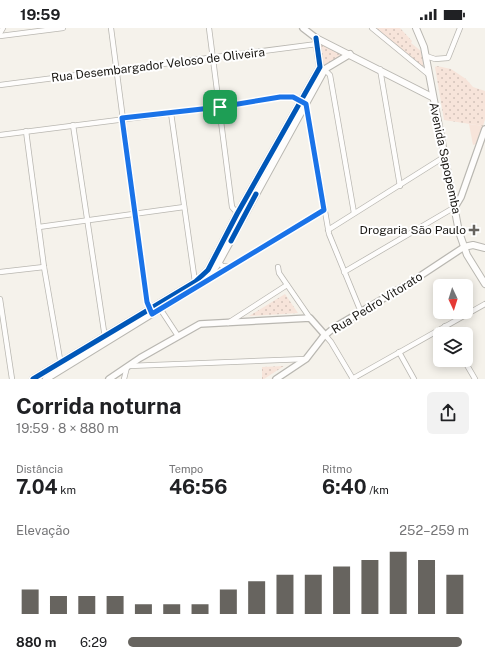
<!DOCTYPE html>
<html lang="pt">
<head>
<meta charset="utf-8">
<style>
	:root { --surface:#fff; --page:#f2f2f2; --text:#202124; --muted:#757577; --accent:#67645f }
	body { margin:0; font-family:"Public Sans",sans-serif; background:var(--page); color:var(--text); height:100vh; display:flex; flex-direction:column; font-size:15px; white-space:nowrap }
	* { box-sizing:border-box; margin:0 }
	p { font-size:13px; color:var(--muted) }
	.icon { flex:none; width:22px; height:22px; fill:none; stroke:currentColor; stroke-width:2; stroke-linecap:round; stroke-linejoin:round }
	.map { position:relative; height:351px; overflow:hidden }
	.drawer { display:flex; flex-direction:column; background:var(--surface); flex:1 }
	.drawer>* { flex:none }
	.needle { width:26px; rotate:176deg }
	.controls { position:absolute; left:433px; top:251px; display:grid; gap:8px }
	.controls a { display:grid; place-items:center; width:40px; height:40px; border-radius:6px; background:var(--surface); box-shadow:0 2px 10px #0003; font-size:20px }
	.pin { position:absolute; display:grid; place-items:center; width:34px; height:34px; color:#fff; margin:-17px; border-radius:8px; box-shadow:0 2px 6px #0006 }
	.round { display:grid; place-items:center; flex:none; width:42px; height:42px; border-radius:6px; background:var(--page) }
	.headline { display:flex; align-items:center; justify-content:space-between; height:68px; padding:0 16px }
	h1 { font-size:22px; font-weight:700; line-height:30px }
	.stats { display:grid; grid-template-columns:repeat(3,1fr); gap:6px; height:68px; padding:4px 16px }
	.stats div { display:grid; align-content:center }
	.stats b { font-size:20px; font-weight:700 }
	.stats small { font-size:11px; font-weight:400 }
	.stats p { font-size:11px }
	.chart { height:112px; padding:8px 16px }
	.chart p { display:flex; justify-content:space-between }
	.chart svg { width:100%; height:72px; margin-top:4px; stroke:var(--accent); stroke-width:6 }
	ul { padding:0 16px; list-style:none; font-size:13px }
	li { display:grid; grid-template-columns:64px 48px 1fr; align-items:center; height:30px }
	li i { height:10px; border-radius:5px; background:var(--accent) }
	.status { display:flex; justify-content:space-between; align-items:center; height:28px; padding:0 20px; background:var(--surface); direction:ltr }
	.status svg { height:11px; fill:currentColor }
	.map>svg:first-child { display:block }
</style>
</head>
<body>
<div class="status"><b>19:59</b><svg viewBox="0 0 49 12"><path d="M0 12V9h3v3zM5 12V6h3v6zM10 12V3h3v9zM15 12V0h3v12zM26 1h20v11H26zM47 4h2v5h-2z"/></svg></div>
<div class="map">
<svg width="485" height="351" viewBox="0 0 485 351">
	<defs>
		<pattern id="park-dots" width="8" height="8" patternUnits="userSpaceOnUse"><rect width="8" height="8" fill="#f7e4da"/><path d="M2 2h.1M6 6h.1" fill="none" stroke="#d3c3ba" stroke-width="1.8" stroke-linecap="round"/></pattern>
	</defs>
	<rect width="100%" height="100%" fill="#f5f2eb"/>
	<g fill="url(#park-dots)">
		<path d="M374,0H400L412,13L411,15L421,23L424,42Z"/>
		<path d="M316,10L350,26L325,41L320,39Z"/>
		<path d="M437,38L451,41L466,51L473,59L485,63V91L483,98L444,92L435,39Z"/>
		<path d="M285,266L298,285L249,288Z"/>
		<path d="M284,338L264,351H262V339Z"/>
	</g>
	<path fill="#f7e4da" d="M469,96L483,98L476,116L473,117Z"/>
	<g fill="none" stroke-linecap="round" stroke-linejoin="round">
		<defs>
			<g id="minor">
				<path d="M111,0L147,274L150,283"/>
				<path d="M209,0L232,179L238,186"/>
				<path d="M372,0L428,46"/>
				<path d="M0,5L3,0"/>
				<path d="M0,8L63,0"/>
				<path d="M426,28L435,31L448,30L460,0"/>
				<path d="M323,40L330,47L354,185"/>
				<path d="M380,41L400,158"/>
				<path d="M0,57L317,16"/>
				<path d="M171,85L195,254"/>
				<path d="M73,97L105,310"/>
				<path d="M26,103L44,239L61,337"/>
				<path d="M0,107L220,79L280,69H293L306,76L329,206L361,284"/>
				<path d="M39,199L184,179"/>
				<path d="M328,202L444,129"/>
				<path d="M219,234L222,238L231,239"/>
				<path d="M278,239L279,245L310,290"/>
				<path d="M0,244L44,239"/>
				<path d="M344,244L455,179"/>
				<path d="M207,252L324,182"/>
				<path d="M0,271L12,351"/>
				<path d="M159,279L178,308"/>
				<path d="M228,295L287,257"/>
				<path d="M445,298L450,306"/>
				<path d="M325,307L331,314L353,351"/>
				<path d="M399,324L414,351"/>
				<path d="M464,332L475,351"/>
				<path d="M129,338L306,331"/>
				<path d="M124,351L127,339"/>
				<path d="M352,351L485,276"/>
			</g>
			<g id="tertiary">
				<path d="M303,0L316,10"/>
				<path d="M455,179L461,169L485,101"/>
				<path d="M109,351L140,330L200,296L310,290L325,307"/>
				<path d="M276,351L306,331L323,309L335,299L408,256L464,219"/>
			</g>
			<g id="secondary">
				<path d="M416,0L424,19L459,204L467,227L485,256"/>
				<path d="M316,10L432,69"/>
				<path d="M464,219L473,217L485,220"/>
				<path d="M33,351L195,254L208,242L237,186L320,39L316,10"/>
				<path d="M46,351L207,252L219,234L325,41L350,26"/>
			</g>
		</defs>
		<use href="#minor" stroke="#b9b7b1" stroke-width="6"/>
		<use href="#tertiary" stroke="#b9b7b1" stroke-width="8"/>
		<use href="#secondary" stroke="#b9b7b1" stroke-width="8"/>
		<use href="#minor" stroke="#fefdfc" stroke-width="4.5"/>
		<use href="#tertiary" stroke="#fefdfc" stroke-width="5.5"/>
		<use href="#secondary" stroke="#fefdfc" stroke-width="6"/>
		<defs>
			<g id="cycleway">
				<path d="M231,213L256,166"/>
				<path d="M33,351L195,254L208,242L237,186L320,39L316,10"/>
			</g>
		</defs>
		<use href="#cycleway" stroke="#fff" stroke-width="8"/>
		<use href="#cycleway" stroke="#0057b8" stroke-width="5"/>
	</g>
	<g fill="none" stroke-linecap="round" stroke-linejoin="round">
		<defs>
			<path id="route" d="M280,69H293L306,76L324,182L152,286L147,274L122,90L220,79Z"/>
		</defs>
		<use href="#route" stroke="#fff" stroke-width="8"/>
		<use href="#route" stroke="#1a73e8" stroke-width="5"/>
	</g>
	<path fill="#67645f" stroke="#fff" stroke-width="1.5" d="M472 196h4v4h4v4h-4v4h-4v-4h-4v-4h4z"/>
	<g text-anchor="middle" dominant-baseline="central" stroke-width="4" stroke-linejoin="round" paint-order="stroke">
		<g font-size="12" fill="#1a1814" stroke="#fff">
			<text transform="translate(158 37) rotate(-7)">Rua Desembargador Veloso de Oliveira</text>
			<text transform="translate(445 130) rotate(78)">Avenida Sapopemba</text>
			<text transform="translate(377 275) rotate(-32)">Rua Pedro Vitorato</text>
		</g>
		<g font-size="12" fill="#1a1814" stroke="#fff" text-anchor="end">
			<text x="466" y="202">Drogaria São Paulo</text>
		</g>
	</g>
</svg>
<div class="controls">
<a><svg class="needle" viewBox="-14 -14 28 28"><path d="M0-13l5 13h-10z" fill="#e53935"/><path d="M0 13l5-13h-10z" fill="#757577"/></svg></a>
<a><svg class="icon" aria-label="layers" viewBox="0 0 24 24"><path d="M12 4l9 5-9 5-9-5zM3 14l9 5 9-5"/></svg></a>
</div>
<div class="pin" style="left:220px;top:79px;background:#1e9e55"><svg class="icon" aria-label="arrive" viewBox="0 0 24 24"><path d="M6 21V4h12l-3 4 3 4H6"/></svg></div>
</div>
<section class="drawer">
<div class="headline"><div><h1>Corrida noturna</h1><p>19:59 · 8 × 880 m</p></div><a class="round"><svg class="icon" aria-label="share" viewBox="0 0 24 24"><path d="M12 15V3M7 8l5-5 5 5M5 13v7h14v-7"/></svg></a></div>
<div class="stats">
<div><p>Distância</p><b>7.04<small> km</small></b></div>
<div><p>Tempo</p><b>46:56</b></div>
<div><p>Ritmo</p><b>6:40<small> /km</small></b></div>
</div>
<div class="chart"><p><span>Elevação</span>252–259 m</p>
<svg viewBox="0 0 160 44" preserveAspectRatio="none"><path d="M5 44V29M15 44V33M25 44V33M35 44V33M45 44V38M55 44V38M65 44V38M75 44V29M85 44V24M95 44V20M105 44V20M115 44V15M125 44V11M135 44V6M145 44V11M155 44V20"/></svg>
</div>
<ul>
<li><b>880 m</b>6:29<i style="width:98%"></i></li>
</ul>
</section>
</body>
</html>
